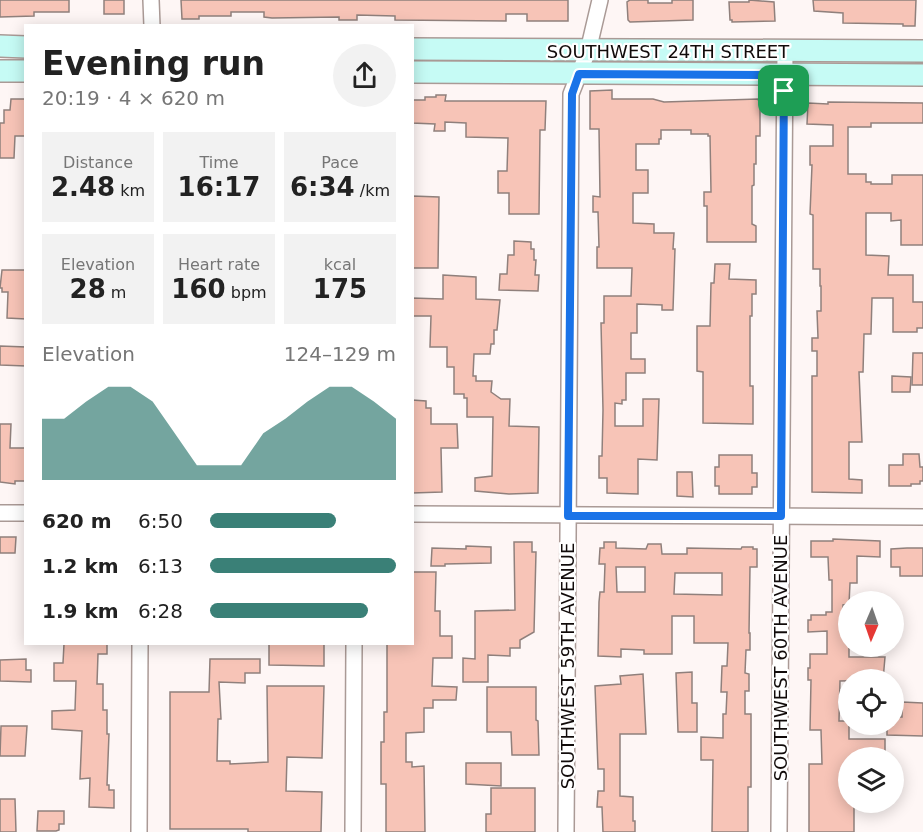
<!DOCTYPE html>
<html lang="en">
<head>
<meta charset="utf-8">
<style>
	:root { --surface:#fff; --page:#f2f2f2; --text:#222; --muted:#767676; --accent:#3a8077 }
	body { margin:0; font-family:"DejaVu Sans",sans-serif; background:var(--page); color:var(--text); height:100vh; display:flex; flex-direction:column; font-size:22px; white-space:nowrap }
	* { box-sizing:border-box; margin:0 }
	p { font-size:20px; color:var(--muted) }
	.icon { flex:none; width:33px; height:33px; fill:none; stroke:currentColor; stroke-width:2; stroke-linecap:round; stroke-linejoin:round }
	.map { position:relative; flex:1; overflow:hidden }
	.drawer { position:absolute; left:24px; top:24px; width:390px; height:621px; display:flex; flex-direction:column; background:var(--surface); border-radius:0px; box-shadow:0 3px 15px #0003 }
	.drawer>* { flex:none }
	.needle { width:39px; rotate:182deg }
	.buttons { position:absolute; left:838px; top:591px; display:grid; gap:12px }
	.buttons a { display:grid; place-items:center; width:66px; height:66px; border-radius:50%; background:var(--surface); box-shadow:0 3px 15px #0003; font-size:30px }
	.pin { position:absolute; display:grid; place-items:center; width:51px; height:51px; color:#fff; margin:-26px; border-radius:12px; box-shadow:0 3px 9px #0006 }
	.round { display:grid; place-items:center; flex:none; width:63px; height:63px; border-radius:32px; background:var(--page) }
	.head { display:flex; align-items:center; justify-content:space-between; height:102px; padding:0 18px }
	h1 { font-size:33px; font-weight:700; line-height:45px }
	.metrics { display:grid; grid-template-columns:repeat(3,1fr); gap:9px; height:102px; padding:6px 18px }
	.metrics div { display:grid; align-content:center; border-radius:0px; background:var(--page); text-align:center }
	.metrics b { font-size:26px; font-weight:700 }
	.metrics small { font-size:16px; font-weight:400 }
	.metrics p { font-size:16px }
	.chart { height:168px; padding:12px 18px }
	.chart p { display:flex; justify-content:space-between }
	.chart svg { width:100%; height:108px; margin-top:6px; fill:var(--accent); opacity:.7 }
	ul { padding:0 18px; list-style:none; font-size:20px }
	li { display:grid; grid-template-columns:96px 72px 1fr; align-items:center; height:45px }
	li i { height:15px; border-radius:8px; background:var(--accent) }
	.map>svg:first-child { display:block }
</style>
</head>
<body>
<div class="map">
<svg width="923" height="832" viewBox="0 0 923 832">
	<rect width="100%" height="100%" fill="#fef6f5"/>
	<g fill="#f7c4b7" stroke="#90807c" stroke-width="1.5" fill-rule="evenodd">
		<path d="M0,0H69V12H34V16L0,17Z"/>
		<rect x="104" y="0" width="20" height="14"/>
		<path d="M181,0H568V21H527V14H506V21L395,20V16L357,15V20H339V17L272,18L264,17V12H231V16H199V19H182Z"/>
		<path d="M630,0H648V3H672V0H693V20L630,22L628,20L627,2Z"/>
		<path d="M749,0L774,2L775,21L732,22V20H730L729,2H749Z"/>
		<path d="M813,0H916L915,26H903V24L843,23V13L814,11Z"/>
		<path d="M612,90V99H653L664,102L758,99L759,102H760V136H756V164H754V185L752,186V224L756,226V242H707V206H704V192H711L710,136H708V134H691V130H661V139H659V144H636V170H648V193H633V223L654,224V233H674L673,249H675L673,310H662V305L637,304V333H631V359H645V373H626V400H622V404L615,403V426H643V399H659L657,460L638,459V494L607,493V478H599V456H602L603,410L601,323H604V296H631L632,268H597V247H599L598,212H593V196L600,197L599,129H590V91Z"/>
		<path d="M436,95H446L445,101H546L545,130H540L539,214H509V193H498V171H507L508,138L466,137V123L445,122V131H434L435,124L412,123V100H425V97H436Z"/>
		<path d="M11,99H26V136H15L14,158H0V123H4V110H10Z"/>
		<path d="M828,102L923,103V123H871V127H848V174H866V182H871V184H892V175H923V245H901V220L891,221V213H866V255L889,256L888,275H913V302H923V328H917V332H893V298H872L871,334H864L863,372H859L862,442H849V479L862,480V493L812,492V376H817V351H812V338H818L817,311H821V286H820V269H813V215L810,214L812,165H810V146H833V125L807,124L808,103L828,104Z"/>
		<path d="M412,196L439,197L438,268H412Z"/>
		<path d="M514,241L531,242V249H534V260H536L535,275H539L538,291L499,290L500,274H507L508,255H514Z"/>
		<path d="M715,264H730L729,279L756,280V294H752V316H750V386H753V424L703,423V372L697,371V326H710L711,283H714Z"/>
		<path d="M2,270H26V319L7,318L8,292H2V288H0Z"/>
		<path d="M443,275L476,277V299L500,300L497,330H494V344H491L490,354H474L473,376H476V381H492L491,392L501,399H510L509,426L539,427L538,493L509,494L475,491V478L492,476L493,417H467V398H464V394H454V367H447V347H430L431,316H412V298L443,299Z"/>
		<path d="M0,346L26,347V366L0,365Z"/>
		<path d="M913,353H923V385H912Z"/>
		<path d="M892,376L911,377L910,392H892Z"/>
		<path d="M412,400L426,401V408H431V424H457L458,448H441L442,492L412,493Z"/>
		<path d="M0,424H11L10,448H26L25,481H15V484L0,482Z"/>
		<path d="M903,454H919L920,467H923V481H920V484H911V486H889V465H903Z"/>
		<path d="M719,455H752V473H757V487H752V494H719V486H715V467H719Z"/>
		<path d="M677,472H692L693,497L677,496Z"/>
		<path d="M0,537H16L15,553H0Z"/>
		<path d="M833,539L880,541V557L857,556V583H850L849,604L843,605V632L849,631V657H885L883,680L840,681L839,721H849V739H885V758H849V802H854V832H809V764H822L821,730H810L811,680H808V668H810V654H827V631L808,632V620H811V615H826V612H832V580H829L828,557H811V541H833Z"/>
		<path d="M514,542H532V552H536L534,632L520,640V648H510V656L488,655V682H463V658L475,659V611L515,610Z"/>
		<path d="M604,542H616V548L646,549L648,544H661L662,554H687V548L741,549L742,547H753V549H757V567H750L749,633H750V650H746L745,673L749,674V691H745V714H751V787H748V832H712L713,760H701V737L723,738V714H726L727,692H721L722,666H727L728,643H694V616H672V654H644V650L621,649V657L598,656L599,602L600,592H604L605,564H599L600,548H604ZM616,567H645V592H617ZM675,573H722V595L674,594Z"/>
		<path d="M466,546L491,547V563L445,564V566H431L432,548L466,549Z"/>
		<path d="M907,548H923V576H900V567H891V549Z"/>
		<path d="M412,572H436L435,611H440V636H452V658H433L432,686L457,687L456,700H433V708H424V732L406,733V762H412V767L424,766L425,832H386V784H381V742H384V712H387V644H412Z"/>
		<path d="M64,644H107V654H98L97,684H103V710H107V734H109L107,785H109V790H114V808L89,807L90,778L80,779L82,731L52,729V711L75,710L76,681H54V663H63Z"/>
		<path d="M269,644H324V666L269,665Z"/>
		<path d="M26,659V670H31V682L0,681V660Z"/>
		<path d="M210,659H260V673H245V683L219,682L221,719H218L217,761H230V764L268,762L267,686H324L322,758L287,757L286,791L322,792L321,832H248V829H170V692H209Z"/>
		<path d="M692,672V703H697V732H678L676,673Z"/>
		<path d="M643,674L646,734H620V796L633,797V821H635V832H603L602,807H597L598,791H604V769H598L595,686L621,684L620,676Z"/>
		<path d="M487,687H536V720L538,721L539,755H512L511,732H487Z"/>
		<path d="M902,702L923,703V736L887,735V724H894V717H902Z"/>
		<path d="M1,726H27L25,756H0Z"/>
		<path d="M466,763H501V786L466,784Z"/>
		<path d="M491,788H535V832H486V814H491Z"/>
		<path d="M0,799H15L16,832H0Z"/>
		<path d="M38,811H64V824H59V830L56,831H37Z"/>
	</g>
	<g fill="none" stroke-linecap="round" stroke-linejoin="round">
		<defs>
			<g id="minor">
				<path d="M151,0L152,26"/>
				<path d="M0,513H26"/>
				<path d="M412,514L923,517"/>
				<path d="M139,832L140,644"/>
				<path d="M353,832L354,644"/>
				<path d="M566,832L571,94L588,51L600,0"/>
				<path d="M779,832L785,51"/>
			</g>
			<g id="secondary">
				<path d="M0,46L26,47"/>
				<path d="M412,49L923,51"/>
				<path d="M0,71H26"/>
				<path d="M412,72L923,75"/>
			</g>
		</defs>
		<use href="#minor" stroke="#aa9a96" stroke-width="18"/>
		<use href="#secondary" stroke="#aa9a96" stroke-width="24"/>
		<use href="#minor" stroke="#fff" stroke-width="15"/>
		<use href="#secondary" stroke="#c6fbf5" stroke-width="21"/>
	</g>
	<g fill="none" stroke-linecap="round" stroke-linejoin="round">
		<defs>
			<path id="route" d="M579,74L784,75L781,516H568L572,94Z"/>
		</defs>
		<use href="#route" stroke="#fff" stroke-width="12"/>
		<use href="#route" stroke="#1a73e8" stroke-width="8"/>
	</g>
	<g text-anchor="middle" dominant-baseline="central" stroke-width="4.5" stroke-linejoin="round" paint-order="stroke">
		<g font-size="18" fill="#110b0a" stroke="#fff">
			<text x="668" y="51">SOUTHWEST 24TH STREET</text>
			<text transform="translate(780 658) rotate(-90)">SOUTHWEST 60TH AVENUE</text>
			<text transform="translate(567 666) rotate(-90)">SOUTHWEST 59TH AVENUE</text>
		</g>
	</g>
</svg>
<div class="buttons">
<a><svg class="needle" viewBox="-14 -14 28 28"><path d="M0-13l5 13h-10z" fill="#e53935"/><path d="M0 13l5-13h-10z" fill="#767676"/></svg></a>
<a><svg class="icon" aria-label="locate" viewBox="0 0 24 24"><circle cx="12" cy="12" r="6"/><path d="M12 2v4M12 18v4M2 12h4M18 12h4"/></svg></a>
<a><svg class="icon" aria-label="layers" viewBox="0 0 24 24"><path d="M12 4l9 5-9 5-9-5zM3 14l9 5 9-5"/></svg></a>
</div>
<div class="pin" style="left:784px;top:91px;background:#1e9e55"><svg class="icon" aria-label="arrive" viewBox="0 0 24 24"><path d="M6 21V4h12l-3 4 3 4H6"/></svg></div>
<section class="drawer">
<div class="head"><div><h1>Evening run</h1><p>20:19 · 4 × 620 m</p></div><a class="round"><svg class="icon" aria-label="share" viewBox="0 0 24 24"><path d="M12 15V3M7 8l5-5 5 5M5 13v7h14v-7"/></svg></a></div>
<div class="metrics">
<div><p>Distance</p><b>2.48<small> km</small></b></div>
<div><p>Time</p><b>16:17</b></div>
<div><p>Pace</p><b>6:34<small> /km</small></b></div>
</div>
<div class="metrics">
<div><p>Elevation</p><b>28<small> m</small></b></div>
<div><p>Heart rate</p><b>160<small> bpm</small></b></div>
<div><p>kcal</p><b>175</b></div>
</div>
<div class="chart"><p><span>Elevation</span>124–129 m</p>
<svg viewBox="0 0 160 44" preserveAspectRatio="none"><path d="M0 44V19L10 19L20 12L30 6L40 6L50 12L60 25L70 38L80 38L90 38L100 25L110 19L120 12L130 6L140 6L150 12L160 19V44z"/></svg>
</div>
<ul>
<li><b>620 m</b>6:50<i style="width:68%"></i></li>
<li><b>1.2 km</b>6:13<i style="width:100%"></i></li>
<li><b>1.9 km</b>6:28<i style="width:85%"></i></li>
</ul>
</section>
</div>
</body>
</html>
